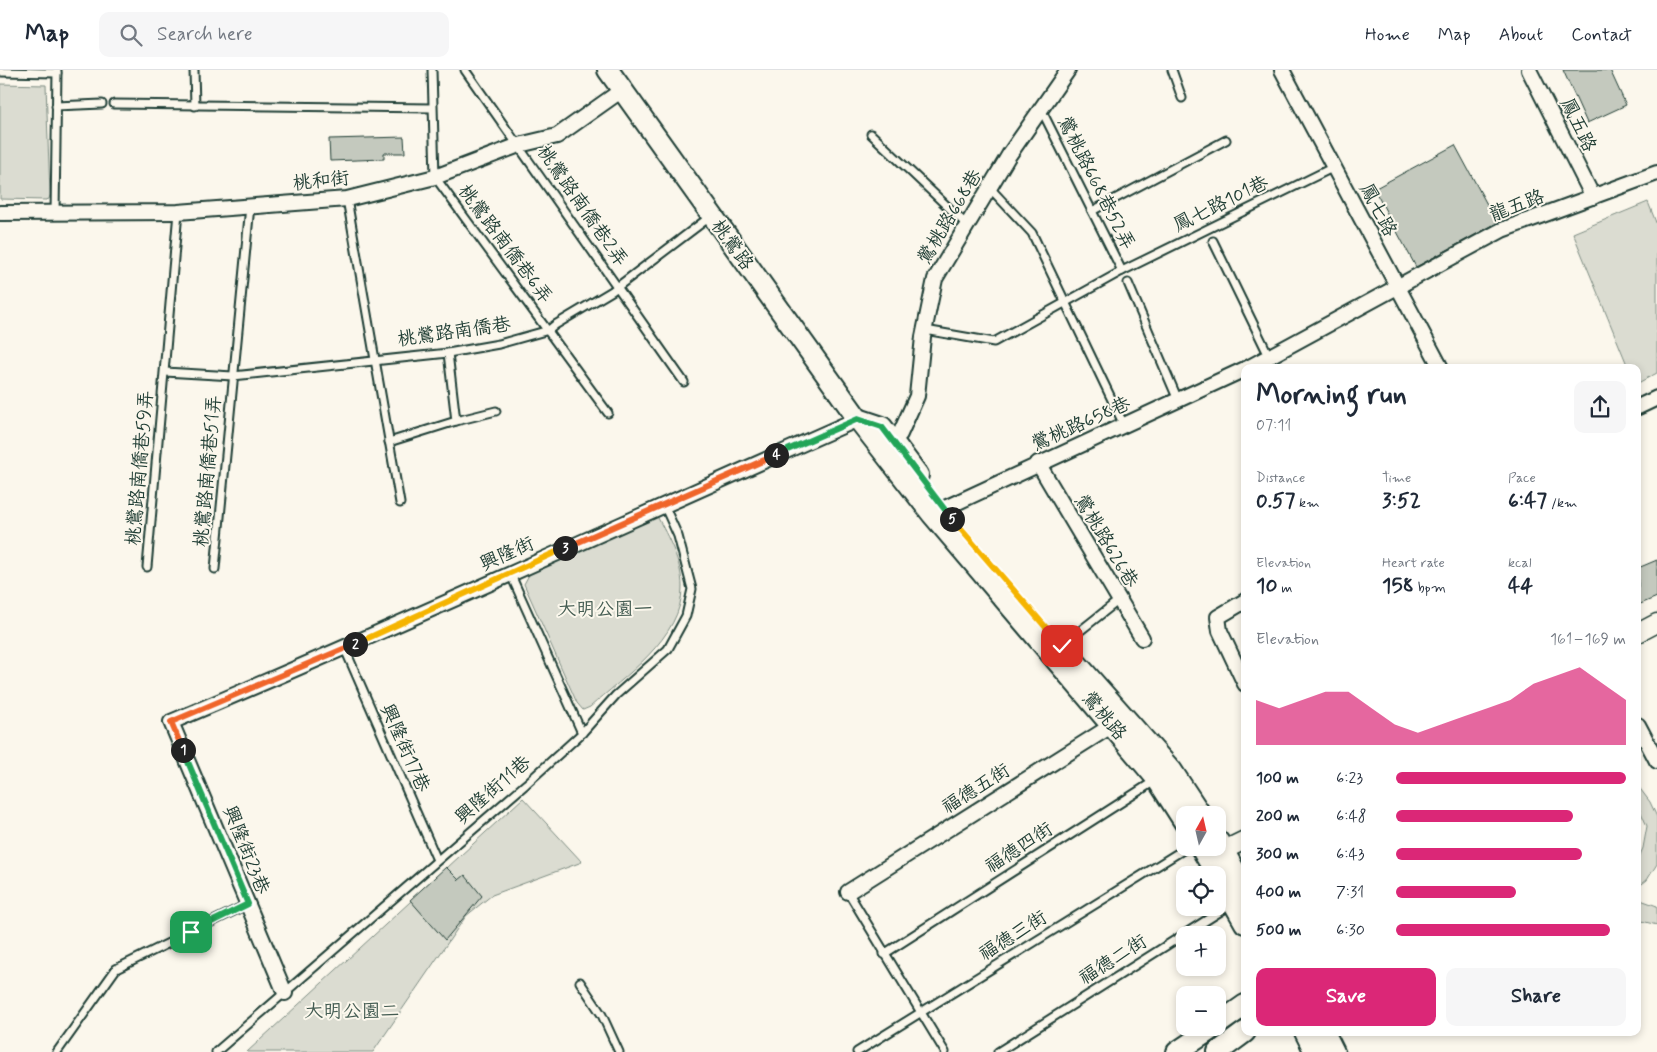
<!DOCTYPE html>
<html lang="en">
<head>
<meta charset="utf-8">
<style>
	:root { --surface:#fff; --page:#f6f6f7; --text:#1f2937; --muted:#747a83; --line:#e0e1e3; --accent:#db2777 }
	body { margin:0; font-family:Mynerve,"LXGW WenKai TC",sans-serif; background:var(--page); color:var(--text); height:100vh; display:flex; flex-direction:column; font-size:19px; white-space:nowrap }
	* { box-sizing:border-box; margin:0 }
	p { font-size:16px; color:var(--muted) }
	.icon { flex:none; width:28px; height:28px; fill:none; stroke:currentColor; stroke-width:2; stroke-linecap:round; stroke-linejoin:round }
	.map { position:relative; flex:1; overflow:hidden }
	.side { position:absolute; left:1241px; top:294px; width:400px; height:672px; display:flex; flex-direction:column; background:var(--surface); border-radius:10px; box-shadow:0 2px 8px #0003 }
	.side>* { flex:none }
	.needle { width:32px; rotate:8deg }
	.fabs { position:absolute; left:1176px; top:736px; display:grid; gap:10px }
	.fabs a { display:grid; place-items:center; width:50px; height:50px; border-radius:10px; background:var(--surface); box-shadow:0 2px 8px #0003; font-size:25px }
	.pin { position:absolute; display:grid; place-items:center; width:42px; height:42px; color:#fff; margin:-21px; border-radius:10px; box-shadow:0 2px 8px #0006 }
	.km { position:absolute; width:25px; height:25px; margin:-12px; border-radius:50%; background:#222; color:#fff; font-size:14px; line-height:25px; text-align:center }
	.round { display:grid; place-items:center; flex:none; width:52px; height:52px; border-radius:10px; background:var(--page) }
	.overview { display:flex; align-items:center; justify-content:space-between; height:85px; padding:0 15px }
	h1 { font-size:28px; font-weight:800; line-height:38px }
	.figures { display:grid; grid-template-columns:repeat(3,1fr); gap:8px; height:85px; padding:5px 15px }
	.figures div { display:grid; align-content:center }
	.figures b { font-size:21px; font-weight:800 }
	.figures small { font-size:14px; font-weight:400 }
	.figures p { font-size:14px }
	.chart { height:140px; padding:10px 15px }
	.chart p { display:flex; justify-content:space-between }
	.chart svg { width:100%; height:90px; margin-top:5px; fill:var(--accent); opacity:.7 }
	.primary-button { display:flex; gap:10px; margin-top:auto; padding:10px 15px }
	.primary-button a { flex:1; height:58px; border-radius:10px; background:var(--accent); color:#fff; font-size:20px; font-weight:800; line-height:58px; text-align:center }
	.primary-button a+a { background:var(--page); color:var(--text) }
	ul { padding:0 15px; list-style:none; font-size:16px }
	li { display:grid; grid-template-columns:80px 60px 1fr; align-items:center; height:38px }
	li i { height:12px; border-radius:6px; background:var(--accent) }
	header { display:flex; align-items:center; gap:30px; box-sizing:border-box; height:70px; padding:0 25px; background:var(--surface); border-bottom:1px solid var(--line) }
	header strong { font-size:24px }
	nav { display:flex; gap:28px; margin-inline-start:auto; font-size:18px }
	.search { width:350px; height:45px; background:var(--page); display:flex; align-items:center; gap:12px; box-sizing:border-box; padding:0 18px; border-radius:10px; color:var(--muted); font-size:19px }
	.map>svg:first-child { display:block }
</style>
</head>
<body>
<header>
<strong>Map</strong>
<div class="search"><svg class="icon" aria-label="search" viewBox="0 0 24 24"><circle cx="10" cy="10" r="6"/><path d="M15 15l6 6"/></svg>Search here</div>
<nav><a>Home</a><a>Map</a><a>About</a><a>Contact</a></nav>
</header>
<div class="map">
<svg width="1657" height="982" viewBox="0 0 1657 982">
	<rect width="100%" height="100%" fill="#fbf7ec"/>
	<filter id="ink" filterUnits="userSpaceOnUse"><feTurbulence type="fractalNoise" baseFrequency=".02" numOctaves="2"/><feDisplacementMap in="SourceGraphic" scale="10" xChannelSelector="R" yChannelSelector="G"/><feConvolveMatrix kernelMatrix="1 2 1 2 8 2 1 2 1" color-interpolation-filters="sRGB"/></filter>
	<g filter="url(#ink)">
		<g fill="#dbdcd1" stroke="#7d8c82">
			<path d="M0,14L46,15L50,125L49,129L46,130L0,129Z"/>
			<path d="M1648,132L1657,155V303L1638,313V298L1628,297L1573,163Z"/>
			<path d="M657,446C668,467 682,492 682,517C683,567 623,608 590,637L583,640L577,633L524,514L530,503Z"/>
			<path d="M1638,716L1650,732L1657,747V794L1647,810L1638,817V790L1643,778L1647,756L1638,736Z"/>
			<path d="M523,728L582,792L492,825L466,846L373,982H247Z"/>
			<path d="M1638,829L1657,836V855L1638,850Z"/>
		</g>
		<g fill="#c4c9be" stroke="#1f3d34">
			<path d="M1563,0H1610L1626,35L1587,53Z"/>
			<path d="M404,67L405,83H384V89L330,91L329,69Z"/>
			<path d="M1455,75L1497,153L1416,197L1374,119Z"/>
			<path d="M1657,490V527L1638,535V498Z"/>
			<path d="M446,797L459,810L465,805L482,826L445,870L410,830Z"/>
		</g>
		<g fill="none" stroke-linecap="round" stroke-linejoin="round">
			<defs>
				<g id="service">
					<path d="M194,0L195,36"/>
					<path d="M432,0L435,107L608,343"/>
					<path d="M465,0L684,312"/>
					<path d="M1172,0L1182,28"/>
					<path d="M0,2L57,3"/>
					<path d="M114,34L432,38"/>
					<path d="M56,36L102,34"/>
					<path d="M1041,39L1122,201"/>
					<path d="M871,64L967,155"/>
					<path d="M989,117L1032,163L1124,355"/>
					<path d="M347,129L400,433"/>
					<path d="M1092,141L1226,70"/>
					<path d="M55,143L57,0"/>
					<path d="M1213,171L1269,286"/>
					<path d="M1128,213L1178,330"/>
					<path d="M925,260L994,272L1122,201L1334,97"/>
					<path d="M448,283L456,351"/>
					<path d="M165,302L233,306L448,283L499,274L549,260L555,255L612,221L711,146"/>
					<path d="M389,372L456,351L496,341"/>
					<path d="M147,497L178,142"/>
					<path d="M215,499L250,136"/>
					<path d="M510,503L582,663"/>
					<path d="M1061,576L1119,530"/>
					<path d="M345,579L437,790"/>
					<path d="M848,822L945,982"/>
					<path d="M884,884L1156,710"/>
					<path d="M580,912L602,945L619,982"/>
					<path d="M57,982L116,899L248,834"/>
					<path d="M216,982L526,714L582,663L616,625L668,579L686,546L692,519L678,466L664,435"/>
					<path d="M857,982L1186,778"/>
					<path d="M998,982L1232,834"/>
				</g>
				<g id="minor">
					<path d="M1282,0L1441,298"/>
					<path d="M1529,0L1593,127"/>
					<path d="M0,143L178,142L347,129L435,107L519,75L557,66L622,20"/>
					<path d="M1248,298L1502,160L1657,103"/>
					<path d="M1638,337L1657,328"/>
					<path d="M888,378L900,364L917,326L923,267L935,209L1009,85L1068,0"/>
					<path d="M1038,393L1142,568"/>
					<path d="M932,444L1245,299"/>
					<path d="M1245,531L1218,547L1220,561L1245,614"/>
					<path d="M1638,655L1657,691"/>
					<path d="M848,822L1119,651"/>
					<path d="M285,923L171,652C402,555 629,450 858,349"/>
				</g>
				<g id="tertiary">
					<path d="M1638,563L1657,553"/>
					<path d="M1212,786L1245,770"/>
				</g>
				<g id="secondary">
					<path d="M608,0L858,349L932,444L1157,709L1185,753"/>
					<path d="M858,349L882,357L918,405"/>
					<path d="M1070,586L1172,701L1201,745"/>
					<path d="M1218,771L1245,819"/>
					<path d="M1201,778L1217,805"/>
					<path d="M1218,805L1245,853"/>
					<path d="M1218,954L1245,935"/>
					<path d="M1305,962L1315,982"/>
					<path d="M1324,962L1334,982"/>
					<path d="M1177,982L1213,958"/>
					<path d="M1218,982L1245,962"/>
				</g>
			</defs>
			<use href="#service" stroke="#1f3d34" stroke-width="11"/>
			<use href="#minor" stroke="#1f3d34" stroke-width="18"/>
			<use href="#tertiary" stroke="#1f3d34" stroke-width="21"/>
			<use href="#secondary" stroke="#1f3d34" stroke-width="24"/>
			<use href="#service" stroke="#fbf7ec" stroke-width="7"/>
			<use href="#minor" stroke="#fbf7ec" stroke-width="14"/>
			<use href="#tertiary" stroke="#fbf7ec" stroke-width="18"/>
			<use href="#secondary" stroke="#fbf7ec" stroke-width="20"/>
		</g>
	</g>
	<g fill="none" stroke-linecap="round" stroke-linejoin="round" filter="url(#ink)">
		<defs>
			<path id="split-1" d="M183,680L248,834L191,862"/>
			<path id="split-2" d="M183,680L171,652L355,574"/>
			<path id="split-3" d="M355,574L565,478"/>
			<path id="split-4" d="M565,478L776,385"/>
			<path id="split-5" d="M776,385L858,349L882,357L952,449"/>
			<path id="split-6" d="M952,449L1062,576"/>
		</defs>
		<use href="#split-1" stroke="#fff" stroke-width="10"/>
		<use href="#split-2" stroke="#fff" stroke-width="10"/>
		<use href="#split-3" stroke="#fff" stroke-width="10"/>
		<use href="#split-4" stroke="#fff" stroke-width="10"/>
		<use href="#split-5" stroke="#fff" stroke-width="10"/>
		<use href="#split-6" stroke="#fff" stroke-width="10"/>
		<use href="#split-1" stroke="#22a559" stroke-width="6"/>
		<use href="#split-2" stroke="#f0652b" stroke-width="6"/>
		<use href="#split-3" stroke="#f5b400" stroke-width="6"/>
		<use href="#split-4" stroke="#f0652b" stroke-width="6"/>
		<use href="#split-5" stroke="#22a559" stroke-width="6"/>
		<use href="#split-6" stroke="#f5b400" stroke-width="6"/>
	</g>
	<g text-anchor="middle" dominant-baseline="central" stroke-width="4" stroke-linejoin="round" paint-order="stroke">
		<g font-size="19" fill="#1f3d34" stroke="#fbf7ec">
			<text transform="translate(1578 55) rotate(64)">鳳五路</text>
			<text transform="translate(321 111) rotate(-6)">桃和街</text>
			<text transform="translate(1096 113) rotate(63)">鶯桃路668巷52弄</text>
			<text transform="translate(1221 134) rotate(-26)">鳳七路101巷</text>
			<text transform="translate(582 136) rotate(55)">桃鶯路南僑巷2弄</text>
			<text transform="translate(1517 136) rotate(-21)">龍五路</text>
			<text transform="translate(1378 140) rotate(62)">鳳七路</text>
			<text transform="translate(950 147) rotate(-59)">鶯桃路668巷</text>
			<text transform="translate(505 174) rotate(53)">桃鶯路南僑巷6弄</text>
			<text transform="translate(732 175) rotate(54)">桃鶯路</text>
			<text transform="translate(454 262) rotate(-8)">桃鶯路南僑巷</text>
			<text transform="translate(1081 354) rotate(-24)">鶯桃路658巷</text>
			<text transform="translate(140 398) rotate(-85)">桃鶯路南僑巷59弄</text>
			<text transform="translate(208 401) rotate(-85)">桃鶯路南僑巷51弄</text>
			<text transform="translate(1106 471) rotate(59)">鶯桃路626巷</text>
			<text transform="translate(507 484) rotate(-24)">興隆街</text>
			<text transform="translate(1104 646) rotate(50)">鶯桃路</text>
			<text transform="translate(405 678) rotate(66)">興隆街17巷</text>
			<text transform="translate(976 719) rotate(-32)">福德五街</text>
			<text transform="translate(493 720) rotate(-41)">興隆街11巷</text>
			<text transform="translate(1019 778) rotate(-33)">福德四街</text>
			<text transform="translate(246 780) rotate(68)">興隆街23巷</text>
			<text transform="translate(1013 866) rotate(-32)">福德三街</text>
			<text transform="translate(1113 890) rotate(-32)">福德二街</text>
		</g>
		<g font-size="19" fill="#455d53" stroke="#fbf7ec">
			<text x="605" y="539">大明公園一</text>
			<text x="352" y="941">大明公園二</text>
		</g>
	</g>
</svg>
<div class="fabs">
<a><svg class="needle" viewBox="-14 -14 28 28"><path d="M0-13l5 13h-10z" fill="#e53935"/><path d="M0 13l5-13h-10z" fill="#747a83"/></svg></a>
<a><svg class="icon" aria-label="locate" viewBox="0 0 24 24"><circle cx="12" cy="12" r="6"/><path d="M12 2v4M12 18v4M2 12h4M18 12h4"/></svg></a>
<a>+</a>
<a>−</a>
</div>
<div class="pin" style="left:191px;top:862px;background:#1e9e55"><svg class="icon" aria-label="arrive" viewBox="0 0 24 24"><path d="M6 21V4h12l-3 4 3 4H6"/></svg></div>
<div class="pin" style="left:1062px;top:576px;background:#d93025"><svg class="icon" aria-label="check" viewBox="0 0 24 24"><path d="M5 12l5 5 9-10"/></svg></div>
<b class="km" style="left:183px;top:680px">1</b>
<b class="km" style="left:355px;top:574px">2</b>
<b class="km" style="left:565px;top:478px">3</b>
<b class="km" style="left:776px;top:385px">4</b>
<b class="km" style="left:952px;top:449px">5</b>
<section class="side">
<div class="overview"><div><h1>Morning run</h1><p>07:11</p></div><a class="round"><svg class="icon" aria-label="share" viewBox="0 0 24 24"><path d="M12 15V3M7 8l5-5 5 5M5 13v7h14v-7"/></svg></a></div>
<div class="figures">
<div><p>Distance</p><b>0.57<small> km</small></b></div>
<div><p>Time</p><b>3:52</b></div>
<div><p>Pace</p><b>6:47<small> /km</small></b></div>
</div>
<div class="figures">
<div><p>Elevation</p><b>10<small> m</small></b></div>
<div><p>Heart rate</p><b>158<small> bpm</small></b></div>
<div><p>kcal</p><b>44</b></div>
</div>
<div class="chart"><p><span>Elevation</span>161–169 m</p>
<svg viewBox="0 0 160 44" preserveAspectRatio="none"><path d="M0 44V22L10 26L20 22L30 18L40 18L50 26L60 34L70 38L80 34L90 30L100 26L110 22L120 14L130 10L140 6L150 14L160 22V44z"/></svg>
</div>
<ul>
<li><b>100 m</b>6:23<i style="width:100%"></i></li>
<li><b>200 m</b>6:48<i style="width:77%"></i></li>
<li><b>300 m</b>6:43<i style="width:81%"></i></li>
<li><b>400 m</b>7:31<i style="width:52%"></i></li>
<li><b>500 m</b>6:30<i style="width:93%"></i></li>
</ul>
<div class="primary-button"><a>Save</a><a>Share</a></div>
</section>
</div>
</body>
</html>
